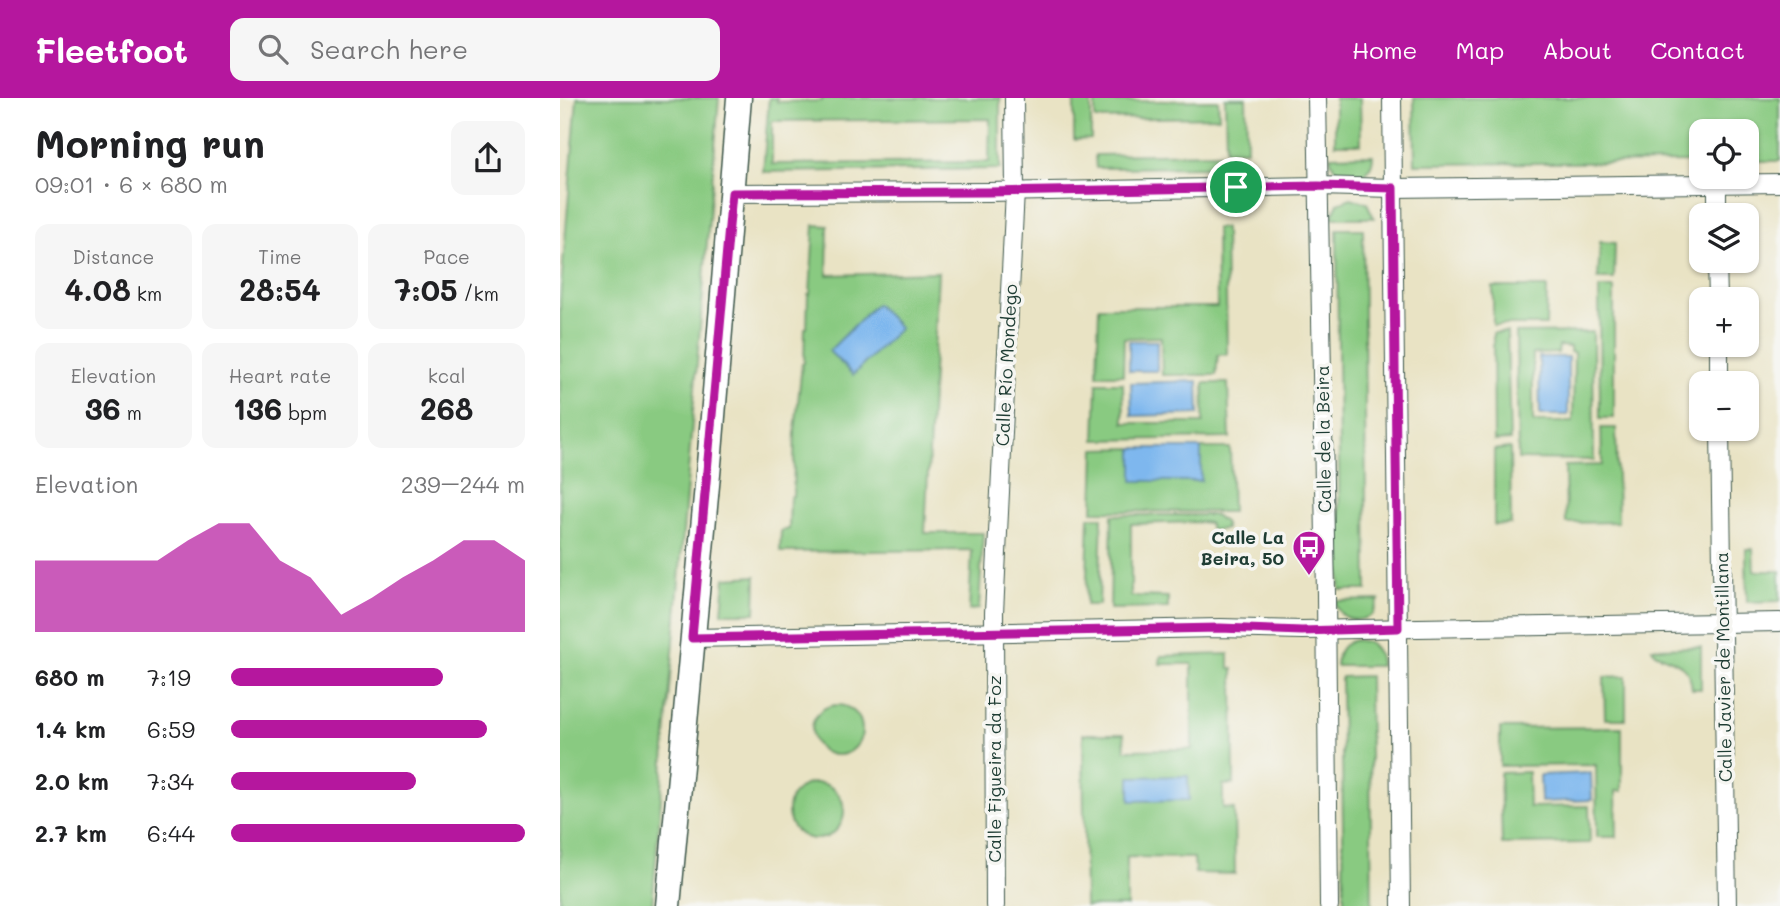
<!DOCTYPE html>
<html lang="en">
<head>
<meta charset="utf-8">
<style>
	:root { --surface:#fff; --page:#f6f6f6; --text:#202124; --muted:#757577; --accent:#b5179e }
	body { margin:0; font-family:Mali,sans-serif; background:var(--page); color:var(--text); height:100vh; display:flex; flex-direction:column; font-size:26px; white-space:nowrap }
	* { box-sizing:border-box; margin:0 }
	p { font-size:23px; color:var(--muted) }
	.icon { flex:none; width:38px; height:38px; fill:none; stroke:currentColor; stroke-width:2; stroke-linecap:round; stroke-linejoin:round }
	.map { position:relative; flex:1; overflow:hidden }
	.details { display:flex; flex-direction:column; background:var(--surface); width:560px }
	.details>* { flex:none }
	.controls { position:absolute; left:1129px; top:21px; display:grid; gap:14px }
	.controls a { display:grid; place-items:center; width:70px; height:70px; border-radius:14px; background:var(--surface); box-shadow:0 2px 5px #0004; font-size:35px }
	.pin { position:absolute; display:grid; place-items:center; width:60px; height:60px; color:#fff; margin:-30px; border:4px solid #fff; border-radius:50%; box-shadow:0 2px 7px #0007 }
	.round { display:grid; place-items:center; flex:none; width:74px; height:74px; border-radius:14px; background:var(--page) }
	.overview { display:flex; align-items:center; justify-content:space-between; height:119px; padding:0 35px }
	h1 { font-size:38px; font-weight:700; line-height:52px }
	.stats { display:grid; grid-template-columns:repeat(3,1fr); gap:10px; height:119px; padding:7px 35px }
	.stats div { display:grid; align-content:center; border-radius:14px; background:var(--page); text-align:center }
	.stats b { font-size:30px; font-weight:700 }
	.stats small { font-size:19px; font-weight:400 }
	.stats p { font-size:19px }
	.chart { height:196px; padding:14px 35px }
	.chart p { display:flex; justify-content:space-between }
	.chart svg { width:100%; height:126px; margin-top:7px; fill:var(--accent); opacity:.7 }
	ul { padding:0 35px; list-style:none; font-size:23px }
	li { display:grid; grid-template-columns:112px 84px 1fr; align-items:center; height:52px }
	li i { height:18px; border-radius:9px; background:var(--accent) }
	header { display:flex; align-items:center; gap:42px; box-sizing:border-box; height:98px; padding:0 35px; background:var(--accent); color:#fff }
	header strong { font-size:33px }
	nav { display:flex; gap:38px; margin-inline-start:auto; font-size:24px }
	.search { width:490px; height:63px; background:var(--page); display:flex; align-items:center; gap:18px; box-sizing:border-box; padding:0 24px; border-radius:14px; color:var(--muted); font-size:26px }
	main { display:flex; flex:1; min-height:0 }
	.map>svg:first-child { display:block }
</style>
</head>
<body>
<header>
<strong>Fleetfoot</strong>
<div class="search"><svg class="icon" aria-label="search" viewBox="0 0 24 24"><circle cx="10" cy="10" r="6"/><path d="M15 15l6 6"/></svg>Search here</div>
<nav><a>Home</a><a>Map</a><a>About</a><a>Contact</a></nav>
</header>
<main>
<section class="details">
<div class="overview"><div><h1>Morning run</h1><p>09:01 · 6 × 680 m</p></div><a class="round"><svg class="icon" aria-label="share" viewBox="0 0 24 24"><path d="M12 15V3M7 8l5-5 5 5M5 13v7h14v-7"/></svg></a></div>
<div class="stats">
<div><p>Distance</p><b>4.08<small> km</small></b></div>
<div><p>Time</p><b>28:54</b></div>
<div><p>Pace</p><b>7:05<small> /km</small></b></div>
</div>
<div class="stats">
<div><p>Elevation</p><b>36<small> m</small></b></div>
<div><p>Heart rate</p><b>136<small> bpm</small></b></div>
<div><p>kcal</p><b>268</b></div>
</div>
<div class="chart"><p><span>Elevation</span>239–244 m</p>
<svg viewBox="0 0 160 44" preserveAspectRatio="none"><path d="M0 44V19L10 19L20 19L30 19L40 19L50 12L60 6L70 6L80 19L90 25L100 38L110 32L120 25L130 19L140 12L150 12L160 19V44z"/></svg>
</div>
<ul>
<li><b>680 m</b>7:19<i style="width:72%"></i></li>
<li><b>1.4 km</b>6:59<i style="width:87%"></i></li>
<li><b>2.0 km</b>7:34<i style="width:63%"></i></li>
<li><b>2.7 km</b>6:44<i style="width:100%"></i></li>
</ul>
</section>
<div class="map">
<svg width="1220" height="808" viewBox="0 0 1220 808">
	<rect width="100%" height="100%" fill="#f6f6f2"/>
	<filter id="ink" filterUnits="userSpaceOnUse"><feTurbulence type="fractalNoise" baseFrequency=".0143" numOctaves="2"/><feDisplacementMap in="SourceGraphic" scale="14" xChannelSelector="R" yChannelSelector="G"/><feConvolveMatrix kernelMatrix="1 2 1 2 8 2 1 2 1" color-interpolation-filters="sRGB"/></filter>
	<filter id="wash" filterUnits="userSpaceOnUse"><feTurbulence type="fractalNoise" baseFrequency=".00686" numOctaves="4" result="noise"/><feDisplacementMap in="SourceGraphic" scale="28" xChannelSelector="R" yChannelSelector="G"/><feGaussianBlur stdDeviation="1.57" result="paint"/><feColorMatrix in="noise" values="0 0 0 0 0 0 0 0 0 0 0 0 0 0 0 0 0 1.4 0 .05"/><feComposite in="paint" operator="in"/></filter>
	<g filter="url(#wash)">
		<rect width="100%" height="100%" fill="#e9e3c4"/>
		<g fill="#89ca81" stroke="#54845a" stroke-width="2" fill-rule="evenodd">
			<path d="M17,0H159L92,808H0V202Z"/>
			<path d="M209,0H217V4L262,3V0H440V71L203,74ZM430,21L429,64L212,66V23Z"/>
			<path d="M514,0H531V41L514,42Z"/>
			<path d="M665,0H686L687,52H666Z"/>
			<path d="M775,0H800L801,46H775Z"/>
			<path d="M854,0H1220V63H1187L1186,33H1141V64L855,66Z"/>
			<path d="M658,2L659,19L535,21V4Z"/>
			<path d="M660,55L659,69L536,70L535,57Z"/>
			<path d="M813,57C813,71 804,79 790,80C778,77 772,70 770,58Z"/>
			<path d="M791,100L807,105L814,120H771L778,105Z"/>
			<path d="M254,127L268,128L267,177L378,174L365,435H423L419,511L409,512L412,452L222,454L220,452L221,433L229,431L230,399L233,398L235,333L242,266L244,265L245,230H247L248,196H250Z"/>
			<path d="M656,130H665L667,256L658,257L656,277H602L601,239L564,240L563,277H537L539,209H657Z"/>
			<path d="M777,131H803L807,492H780Z"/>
			<path d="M1040,144L1055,145L1054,181H1038Z"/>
			<path d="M933,189H987L986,227H933Z"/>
			<path d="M1039,190H1054V320H1040Z"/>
			<path d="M947,234L950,342L934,343L933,235Z"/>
			<path d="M1033,234L1034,362L958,361L956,235ZM999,248L1010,249V254L1014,255L1013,324H973V256L998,255Z"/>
			<path d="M537,285H563L564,325H643L644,285H668L670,340L535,342Z"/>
			<path d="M1041,330H1056L1058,424L1006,425L1005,368L1042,367Z"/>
			<path d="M573,350L574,383H640L641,350H670L672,414L533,413L535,351Z"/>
			<path d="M950,350L951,426L934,427V352Z"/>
			<path d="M552,417H655L664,424L666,431L651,432L649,425L641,424L571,426V498L608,499V510L550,511Z"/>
			<path d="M529,419H542L539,507H526Z"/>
			<path d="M1186,451H1193L1194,473H1220V503L1187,504Z"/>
			<path d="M196,478L195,515H162L165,480Z"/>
			<path d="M819,502L813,516C798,526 779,523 775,503Z"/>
			<path d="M796,542C812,543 820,552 820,568H776C777,554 781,545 796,542Z"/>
			<path d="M1141,549V591H1132C1130,565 1114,564 1095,555L1092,550Z"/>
			<path d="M669,556V570L673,571L674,686L663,687V710L674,711L675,776L635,775L634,760L567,759V808H525L523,636H564L565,652L632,651V566H600L601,558Z"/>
			<path d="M809,578L812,808H784L781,579Z"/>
			<path d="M1066,578V621H1045L1044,579Z"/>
			<circle cx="277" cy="632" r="25"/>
			<path d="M1062,629V693H1056L1057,739H1037L1036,667L940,668V630Z"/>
			<path d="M968,674L969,709L1029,708L1030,745L942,746L940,675Z"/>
			<circle cx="256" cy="713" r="28"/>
		</g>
		<g fill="#7eb7ee" stroke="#4e7a91" stroke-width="2">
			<path d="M316,206L340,230L293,277L269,253Z"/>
			<rect x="569" y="243" width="28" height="30"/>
			<path d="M979,259H1008V317H980Z"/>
			<path d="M638,283L639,316L572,318L571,285Z"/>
			<rect x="573" y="350" width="68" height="33"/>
			<path d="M1031,675L1032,702L981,704L980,677Z"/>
			<path d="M628,678L629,702L570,703V679Z"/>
		</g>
	</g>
	<g filter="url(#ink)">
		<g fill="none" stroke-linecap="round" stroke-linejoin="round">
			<defs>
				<g id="street">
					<path d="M757,0L766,497L769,808"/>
					<path d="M832,0L841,808"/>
					<path d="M171,95L428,94L758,88L833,90L1220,85"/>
					<path d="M1157,117V87"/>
					<path d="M1157,163L1158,201"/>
					<path d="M1159,247V285"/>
					<path d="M1160,331L1167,808"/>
					<path d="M132,540L660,530L742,532L1220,524"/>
					<path d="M435,808L434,515L455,93L454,0"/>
				</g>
				<path id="secondary" d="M108,808L150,355L179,0"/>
			</defs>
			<use href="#street" stroke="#3d564a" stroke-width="20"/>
			<use href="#secondary" stroke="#3d564a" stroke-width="27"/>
			<use href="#street" stroke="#fff" stroke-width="18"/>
			<use href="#secondary" stroke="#fff" stroke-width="24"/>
		</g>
	</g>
	<g fill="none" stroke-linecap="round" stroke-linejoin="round" filter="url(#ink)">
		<defs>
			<path id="route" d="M758,88L833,90L838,530L742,533L660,530L132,540L172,95L428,94Z"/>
		</defs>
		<use href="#route" stroke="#fff" stroke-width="14"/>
		<use href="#route" stroke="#b5179e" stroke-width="9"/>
	</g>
	<defs>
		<symbol id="bus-pin" viewBox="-11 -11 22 30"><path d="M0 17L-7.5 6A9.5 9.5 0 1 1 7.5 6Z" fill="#b5179e" stroke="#f6f6f2"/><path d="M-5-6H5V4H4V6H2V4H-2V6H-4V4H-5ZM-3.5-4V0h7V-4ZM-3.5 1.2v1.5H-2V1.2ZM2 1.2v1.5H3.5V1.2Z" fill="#fff"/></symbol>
	</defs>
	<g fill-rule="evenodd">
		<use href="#bus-pin" x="730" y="430" width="38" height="52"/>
	</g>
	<g text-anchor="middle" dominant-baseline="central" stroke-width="7" stroke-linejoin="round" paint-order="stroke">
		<g font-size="18" fill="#1f3d34" stroke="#f6f6f2">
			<text transform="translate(446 267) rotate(-87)">Calle Río Mondego</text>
			<text transform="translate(763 341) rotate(-91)">Calle de la Beira</text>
			<text transform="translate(1163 569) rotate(-91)">Calle Javier de Montillana</text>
			<text transform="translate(434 671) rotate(-90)">Calle Figueira da Foz</text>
		</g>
		<g font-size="18" font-weight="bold" fill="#1f3d34" stroke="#f6f6f2" text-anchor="end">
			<text x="724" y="439">Calle La<tspan x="724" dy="21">Beira, 50</tspan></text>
		</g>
	</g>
</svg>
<div class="controls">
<a><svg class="icon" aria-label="locate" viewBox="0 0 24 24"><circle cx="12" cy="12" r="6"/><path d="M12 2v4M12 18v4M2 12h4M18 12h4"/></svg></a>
<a><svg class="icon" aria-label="layers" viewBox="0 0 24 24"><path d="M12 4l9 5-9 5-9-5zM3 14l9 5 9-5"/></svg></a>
<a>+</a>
<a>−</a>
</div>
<div class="pin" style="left:676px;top:89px;background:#1e9e55"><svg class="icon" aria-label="arrive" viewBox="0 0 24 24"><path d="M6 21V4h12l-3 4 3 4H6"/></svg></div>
</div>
</main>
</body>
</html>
